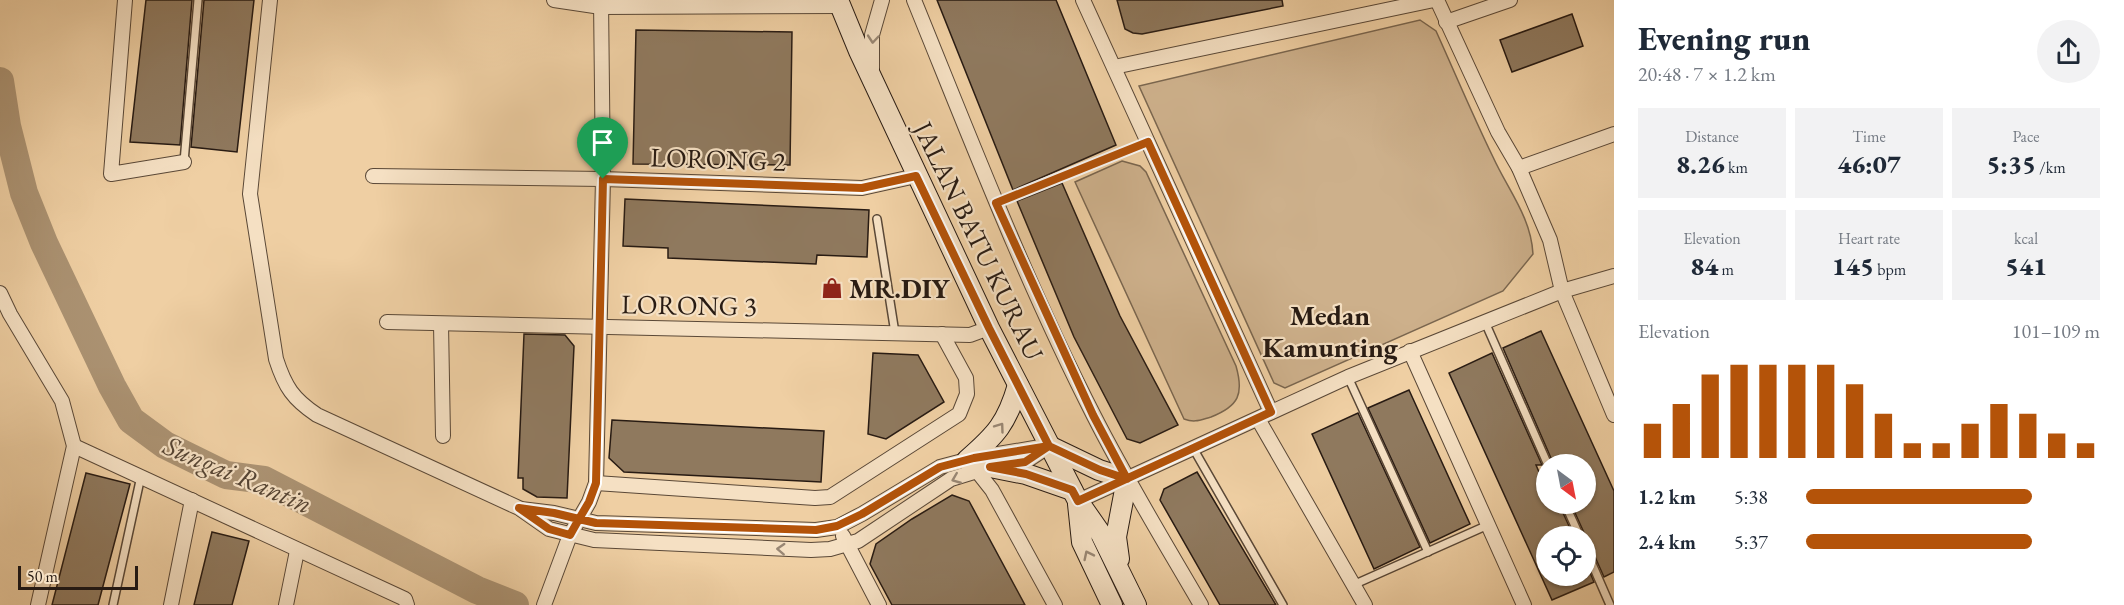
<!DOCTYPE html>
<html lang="en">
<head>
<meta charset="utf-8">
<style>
	:root { --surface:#fff; --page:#f2f2f3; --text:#1f2937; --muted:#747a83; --accent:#b45309 }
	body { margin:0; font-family:"EB Garamond",serif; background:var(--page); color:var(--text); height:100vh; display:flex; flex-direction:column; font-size:22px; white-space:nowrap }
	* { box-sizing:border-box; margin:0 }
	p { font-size:20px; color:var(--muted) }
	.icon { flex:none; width:33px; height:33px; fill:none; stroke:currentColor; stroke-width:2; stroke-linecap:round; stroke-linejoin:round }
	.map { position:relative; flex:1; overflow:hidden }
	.panel { display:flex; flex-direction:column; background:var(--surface); width:510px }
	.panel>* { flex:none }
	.needle { width:39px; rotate:148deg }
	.controls { position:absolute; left:1536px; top:454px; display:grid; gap:12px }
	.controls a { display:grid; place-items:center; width:60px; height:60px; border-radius:50%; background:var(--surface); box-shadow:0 2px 4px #0004; font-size:30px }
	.scale { position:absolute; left:18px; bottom:15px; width:120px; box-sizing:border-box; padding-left:6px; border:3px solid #281b13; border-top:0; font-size:16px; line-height:21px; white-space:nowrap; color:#281b13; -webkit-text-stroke:4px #f5e0c3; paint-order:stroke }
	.pin { position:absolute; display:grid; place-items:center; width:51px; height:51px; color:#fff; margin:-62px -26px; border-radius:50% 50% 50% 0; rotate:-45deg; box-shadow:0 0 6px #0007 }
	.pin .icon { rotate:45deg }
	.round { display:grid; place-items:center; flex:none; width:63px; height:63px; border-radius:32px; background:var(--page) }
	.head { display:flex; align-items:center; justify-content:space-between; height:102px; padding:0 24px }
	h1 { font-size:33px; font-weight:800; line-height:45px }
	.metrics { display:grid; grid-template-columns:repeat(3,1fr); gap:9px; height:102px; padding:6px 24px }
	.metrics div { display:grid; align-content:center; border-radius:0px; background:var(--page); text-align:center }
	.metrics b { font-size:26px; font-weight:800 }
	.metrics small { font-size:16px; font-weight:400 }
	.metrics p { font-size:16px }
	.chart { height:168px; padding:12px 24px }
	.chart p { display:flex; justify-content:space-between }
	.chart svg { width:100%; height:108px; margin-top:6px; stroke:var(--accent); stroke-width:6 }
	ul { padding:0 24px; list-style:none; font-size:20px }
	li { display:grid; grid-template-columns:96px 72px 1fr; align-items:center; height:45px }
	li i { height:15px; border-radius:8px; background:var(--accent) }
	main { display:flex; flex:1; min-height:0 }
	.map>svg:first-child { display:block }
</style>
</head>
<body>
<main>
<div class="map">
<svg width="1614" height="605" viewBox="0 0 1614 605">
	<rect width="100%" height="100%" fill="#efcfa3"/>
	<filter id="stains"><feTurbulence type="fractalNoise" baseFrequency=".00333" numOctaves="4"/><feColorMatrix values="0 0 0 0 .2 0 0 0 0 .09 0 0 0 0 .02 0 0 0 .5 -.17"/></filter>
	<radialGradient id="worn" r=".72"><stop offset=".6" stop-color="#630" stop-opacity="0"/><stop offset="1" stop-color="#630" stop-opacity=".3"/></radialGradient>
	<g fill="#cdb08b" stroke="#7a664f" stroke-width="1.5">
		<path d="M1420,20L1436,31C1455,73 1473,116 1493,157C1508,190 1531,217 1533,254L1503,291L1285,388L1274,383L1139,86Z"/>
		<path d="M1122,161L1140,166L1146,172L1236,366C1244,394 1239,406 1211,417C1200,420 1195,423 1184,419L1075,182Z"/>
	</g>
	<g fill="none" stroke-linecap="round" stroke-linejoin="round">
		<path stroke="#ab9272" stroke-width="28" d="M0,81L7,126L24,193L44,243L112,386L131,420L165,445L226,475L264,480L477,590L515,605"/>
	</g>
	<g fill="#8f795e" stroke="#281b13" stroke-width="1.5">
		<path d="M146,0H192L180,145L130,142Z"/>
		<path d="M204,0H254L237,152L191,147Z"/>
		<path d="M937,0H1056L1116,145L1013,190Z"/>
		<path d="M1117,0H1282L1283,6L1142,34L1133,33L1125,29Z"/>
		<path d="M1572,14L1583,46L1512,72L1500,40Z"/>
		<path d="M636,30L792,32L790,165L633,164Z"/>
		<path d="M1062,183L1120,316L1178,425L1140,443L1127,439L1074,337L1017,201Z"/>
		<path d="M625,199L869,210L867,257L817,255L816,264L668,258V248L623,246Z"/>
		<path d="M1541,331L1614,491V572L1604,577L1591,548L1586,544L1585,535L1571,504H1586V465H1554L1503,348Z"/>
		<path d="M524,334L565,335L574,346L567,498L537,497L523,489V478H518Z"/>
		<path d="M873,353L918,355L944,402L886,439L868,434Z"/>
		<path d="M1492,353L1542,465H1536L1546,488V504H1559L1574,537H1546V576H1586V563L1594,582L1552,600L1449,373Z"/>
		<path d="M1409,390L1470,524L1430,543L1368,408Z"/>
		<path d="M1358,413L1420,547L1374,569L1312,434Z"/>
		<path d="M612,420L824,431L821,482L624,472L609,458Z"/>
		<path d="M1197,472L1276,605H1220L1160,500L1164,489Z"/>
		<path d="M86,473L130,484L98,605H52Z"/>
		<path d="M952,495L969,501L1025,605H892L870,564L876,544L912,519Z"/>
		<path d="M212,532L249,541L232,605H194Z"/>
	</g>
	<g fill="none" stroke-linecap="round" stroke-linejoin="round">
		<defs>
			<g id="service">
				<path d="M184,162L198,0"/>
				<path d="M996,203L1148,142"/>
				<path d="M877,219L895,333"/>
				<path d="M1485,322L1548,465"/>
				<path d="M1348,377L1428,552"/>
				<path d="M1193,448L1283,605"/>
				<path d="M1565,504L1580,537"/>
				<path d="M1586,550L1610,605"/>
				<path d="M1353,585L1488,525"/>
				<path d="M113,605L141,476"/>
			</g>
			<g id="minor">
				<path d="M125,0L111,174L184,162"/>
				<path d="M270,0L250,194L276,359C285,387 293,399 317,415L519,508L549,529L594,540L811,550L830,549L858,541L951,479L990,467L1025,462L1049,446"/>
				<path d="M554,0L601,7L840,6"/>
				<path d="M914,0C971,140 1025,281 1094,416C1127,481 1165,543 1201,605"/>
				<path d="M1083,0L1271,412"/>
				<path d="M1437,0L1498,132L1519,168L1550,240L1562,291L1614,415"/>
				<path d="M1446,22L1510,0"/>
				<path d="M1114,67L1434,0"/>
				<path d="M872,72V35L882,0"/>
				<path d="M1519,168L1614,134"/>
				<path d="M373,176L603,179L862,188L916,176"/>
				<path d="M0,293L10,314L62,401L74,446L38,605"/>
				<path d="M387,322L970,335L989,328"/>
				<path d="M441,324L443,436"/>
				<path d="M1410,351L1524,605"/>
				<path d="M1258,419L1365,605"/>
				<path d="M74,446L405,599L407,605"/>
				<path d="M977,471L992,490L1055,605"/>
				<path d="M596,483L815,498L830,497L959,414L967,394L966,378L942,334"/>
				<path d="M1078,501L1348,377L1562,291L1614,276"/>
				<path d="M521,509L554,513L596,523L816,530L837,527L862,514L940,467L974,458L1046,446"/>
				<path d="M843,536L879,605"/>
				<path d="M171,605L192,500"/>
				<path d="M286,605L297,551"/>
				<path d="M544,605L570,535L589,502L596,483L603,179L601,0"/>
			</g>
			<g id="secondary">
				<path d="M838,0L859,51L989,328L1078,501L1101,534L1136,605"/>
				<path d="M1049,446L1099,470L1127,479L1116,537L1119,559"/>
				<path d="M967,460C996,435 1007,423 1018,385"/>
				<path d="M990,467L1026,474L1072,490"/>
				<path d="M1078,504L1082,542L1112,605"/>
			</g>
		</defs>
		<use href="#service" stroke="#5a4837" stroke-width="10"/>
		<use href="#minor" stroke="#5a4837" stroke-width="16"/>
		<use href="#secondary" stroke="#281b13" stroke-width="22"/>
		<use href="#service" stroke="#f5e0c3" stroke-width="7"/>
		<use href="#minor" stroke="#f5e0c3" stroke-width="14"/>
		<use href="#secondary" stroke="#f5e0c3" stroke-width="20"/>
	</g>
	<defs><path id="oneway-chevron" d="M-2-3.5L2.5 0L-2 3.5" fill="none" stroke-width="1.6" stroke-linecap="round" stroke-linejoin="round" transform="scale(1.5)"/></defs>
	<g stroke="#998774">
		<use href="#oneway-chevron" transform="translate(873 39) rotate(95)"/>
		<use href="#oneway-chevron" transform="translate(1000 427) rotate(-54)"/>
		<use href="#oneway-chevron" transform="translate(956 479) rotate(158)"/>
		<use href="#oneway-chevron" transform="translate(781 549) rotate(-177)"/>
		<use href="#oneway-chevron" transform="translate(1088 555) rotate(-116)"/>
	</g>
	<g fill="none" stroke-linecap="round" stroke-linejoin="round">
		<defs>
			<path id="route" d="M603,179L596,483L589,502L579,519L554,513L519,508L549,529L570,535L579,519L596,523L816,530L837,526L862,514L940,467L974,458L1049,446L1025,462L990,467L1026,474L1072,490L1078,501C1142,472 1207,442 1271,412L1148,142L996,203L1093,415L1127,479L1100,470L1049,446L989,328L916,176L862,188L603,179"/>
		</defs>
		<use href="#route" stroke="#fff" stroke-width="12"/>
		<use href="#route" stroke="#b45309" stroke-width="8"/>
	</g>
	<defs>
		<symbol id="shop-bare" viewBox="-9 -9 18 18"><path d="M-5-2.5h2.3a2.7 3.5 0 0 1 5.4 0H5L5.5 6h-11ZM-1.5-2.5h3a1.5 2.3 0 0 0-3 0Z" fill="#8f2418" stroke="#f5e0c3" stroke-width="2.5" paint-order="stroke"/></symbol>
	</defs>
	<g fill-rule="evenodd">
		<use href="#shop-bare" x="817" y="273" width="30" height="30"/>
	</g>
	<g text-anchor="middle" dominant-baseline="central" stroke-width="4.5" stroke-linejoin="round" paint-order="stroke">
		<g font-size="27" fill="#281b13" stroke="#f5e0c3">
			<text transform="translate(718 159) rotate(2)">LORONG 2</text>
			<text transform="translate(979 241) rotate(64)">JALAN BATU KURAU</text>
			<text transform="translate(689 305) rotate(1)">LORONG 3</text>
		</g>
		<g font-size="27" font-weight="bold" fill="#281b13" stroke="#f5e0c3" text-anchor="start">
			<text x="849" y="288">MR.DIY</text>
		</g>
		<g font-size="28" font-weight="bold" fill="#281b13" stroke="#f5e0c3">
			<text x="1330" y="315">Medan<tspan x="1330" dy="32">Kamunting</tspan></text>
		</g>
		<g font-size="28" font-style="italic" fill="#564534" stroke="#f5e0c3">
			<text transform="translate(238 474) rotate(23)">Sungai Rantin</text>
		</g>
	</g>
	<rect width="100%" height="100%" filter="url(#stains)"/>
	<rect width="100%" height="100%" fill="url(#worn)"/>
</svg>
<div class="controls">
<a><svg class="needle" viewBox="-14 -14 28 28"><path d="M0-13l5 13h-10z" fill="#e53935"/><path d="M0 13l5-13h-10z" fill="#747a83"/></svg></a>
<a><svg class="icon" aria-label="locate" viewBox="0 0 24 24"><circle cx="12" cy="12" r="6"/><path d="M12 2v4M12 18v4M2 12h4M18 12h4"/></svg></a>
</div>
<div class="scale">50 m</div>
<div class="pin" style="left:603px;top:179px;background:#1e9e55"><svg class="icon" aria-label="arrive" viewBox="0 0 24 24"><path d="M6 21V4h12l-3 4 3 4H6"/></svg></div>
</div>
<section class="panel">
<div class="head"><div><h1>Evening run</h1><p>20:48 · 7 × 1.2 km</p></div><a class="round"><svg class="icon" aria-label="share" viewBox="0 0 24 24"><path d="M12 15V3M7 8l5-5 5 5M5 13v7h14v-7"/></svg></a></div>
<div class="metrics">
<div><p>Distance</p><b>8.26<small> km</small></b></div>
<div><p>Time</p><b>46:07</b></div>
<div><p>Pace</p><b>5:35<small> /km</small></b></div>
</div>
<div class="metrics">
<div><p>Elevation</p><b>84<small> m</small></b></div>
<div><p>Heart rate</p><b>145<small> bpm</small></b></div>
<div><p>kcal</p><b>541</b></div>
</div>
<div class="chart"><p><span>Elevation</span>101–109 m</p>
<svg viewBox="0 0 160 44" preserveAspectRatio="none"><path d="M5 44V30M15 44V22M25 44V10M35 44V6M45 44V6M55 44V6M65 44V6M75 44V14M85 44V26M95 44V38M105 44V38M115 44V30M125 44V22M135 44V26M145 44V34M155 44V38"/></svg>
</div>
<ul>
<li><b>1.2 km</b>5:38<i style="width:77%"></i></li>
<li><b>2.4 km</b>5:37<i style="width:77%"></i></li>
</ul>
</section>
</main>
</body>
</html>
